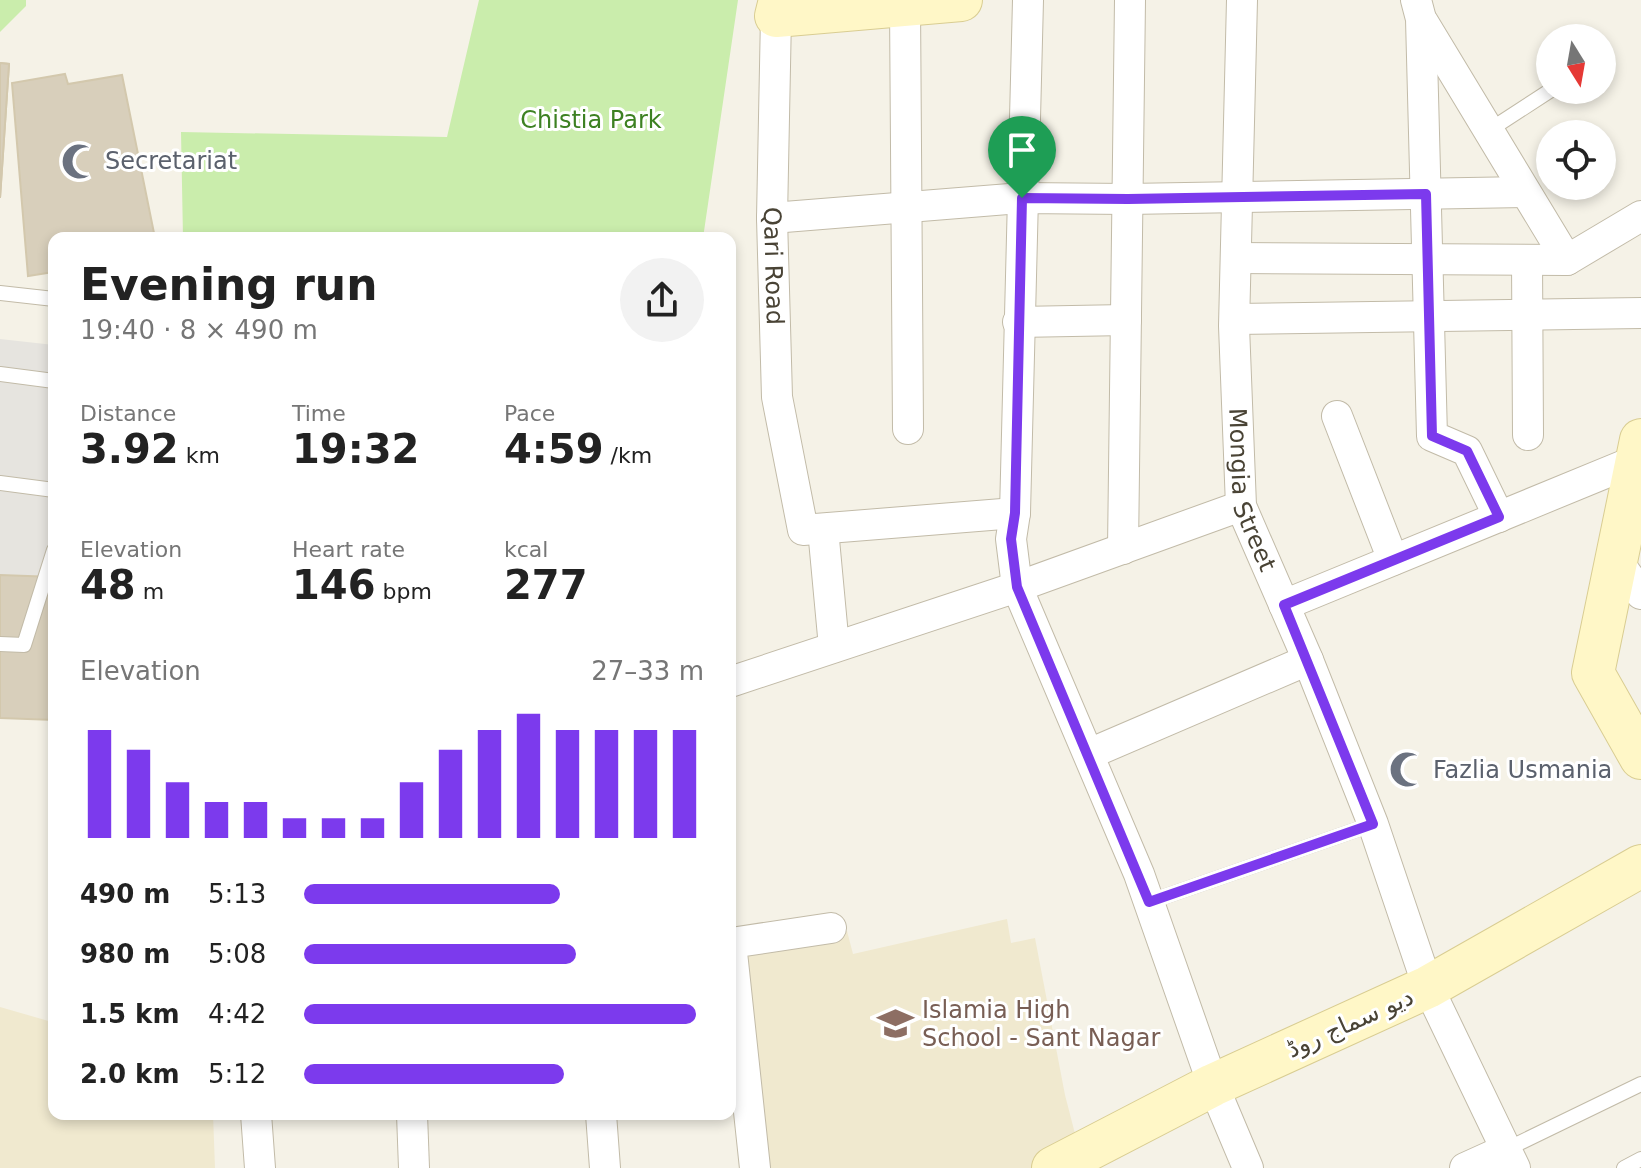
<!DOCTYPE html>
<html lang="en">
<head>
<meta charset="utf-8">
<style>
	:root { --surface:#fff; --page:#f2f2f2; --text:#222; --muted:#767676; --accent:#7c3aed }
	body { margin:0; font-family:"DejaVu Sans","Noto Sans Arabic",sans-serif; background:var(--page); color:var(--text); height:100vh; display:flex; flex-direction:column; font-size:30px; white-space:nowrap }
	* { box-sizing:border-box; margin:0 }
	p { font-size:26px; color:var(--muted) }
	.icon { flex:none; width:44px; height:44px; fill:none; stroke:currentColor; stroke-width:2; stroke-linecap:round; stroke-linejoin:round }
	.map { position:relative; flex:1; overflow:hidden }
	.details { position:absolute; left:48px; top:232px; width:688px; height:888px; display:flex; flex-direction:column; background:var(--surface); border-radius:16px; box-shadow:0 4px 12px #0003 }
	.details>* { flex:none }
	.needle { width:52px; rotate:169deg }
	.tools { position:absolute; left:1536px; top:24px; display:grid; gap:16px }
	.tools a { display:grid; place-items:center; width:80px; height:80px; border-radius:50%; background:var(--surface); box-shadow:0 4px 12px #0003; font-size:40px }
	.pin { position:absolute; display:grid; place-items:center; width:68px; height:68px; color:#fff; margin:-82px -34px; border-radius:50% 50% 50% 0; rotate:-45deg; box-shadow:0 0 8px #0007 }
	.pin .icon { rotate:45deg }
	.round { display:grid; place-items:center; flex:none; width:84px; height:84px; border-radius:42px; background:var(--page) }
	.overview { display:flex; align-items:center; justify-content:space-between; height:136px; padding:0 32px }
	h1 { font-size:44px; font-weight:600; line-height:60px }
	.stats { display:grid; grid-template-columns:repeat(3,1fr); gap:12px; height:136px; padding:8px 32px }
	.stats div { display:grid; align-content:center }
	.stats b { font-size:40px; font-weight:600 }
	.stats small { font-size:22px; font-weight:400 }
	.stats p { font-size:22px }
	.chart { height:224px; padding:16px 32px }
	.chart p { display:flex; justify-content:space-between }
	.chart svg { width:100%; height:144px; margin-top:8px; stroke:var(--accent); stroke-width:6 }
	ul { padding:0 32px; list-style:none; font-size:26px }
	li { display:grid; grid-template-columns:128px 96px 1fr; align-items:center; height:60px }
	li i { height:20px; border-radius:10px; background:var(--accent) }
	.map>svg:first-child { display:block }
</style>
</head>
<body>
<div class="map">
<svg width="1641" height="1168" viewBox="0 0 1641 1168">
	<rect width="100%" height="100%" fill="#f5f2e7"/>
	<g fill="#f0e9cf">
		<path d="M1007,919L1011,943L1035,938L1065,1095L1080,1153L1053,1168H755L731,951L847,931L853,954Z"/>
		<path d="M0,1007L52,1022L54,1016V1114H213L215,1168H0Z"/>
	</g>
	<g fill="#caedac">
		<path d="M0,0H26V6L0,32Z"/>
		<path d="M479,0H738L703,238H183L181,132L447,137Z"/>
	</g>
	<path fill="#e6e4df" d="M0,339L54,345V661L0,679Z"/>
	<g fill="#d8cfbb" stroke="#d3c8ad" stroke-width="2">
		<path d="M0,63L9,64L0,198Z"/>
		<path d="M0,63L9,64L0,198Z"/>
		<path d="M65,74L68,84L122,75L155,238H54V272L28,276L12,83Z"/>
		<path d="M0,575L54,577V720L0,718Z"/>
	</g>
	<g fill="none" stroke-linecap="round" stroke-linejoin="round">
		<defs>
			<g id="lane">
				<path d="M1488,131L1551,90"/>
				<path d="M0,293L54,299"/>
				<path d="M0,374L54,381"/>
				<path d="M0,483L54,490"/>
				<path d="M0,644L24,645L54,550"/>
				<path d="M1149,902L1373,824"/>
				<path d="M1507,1149L1641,1084"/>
				<path d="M1624,1168L1641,1159"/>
			</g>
			<g id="street">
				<path d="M1028,0L1015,513L1011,539L1017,587L1139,874L1213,1085L1248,1168"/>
				<path id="s1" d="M1242,0L1234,326L1241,506L1308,660L1373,824L1428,987L1515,1168"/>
				<path d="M1416,0L1421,19L1432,436L1467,451L1499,517"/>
				<path d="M905,5L908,429"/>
				<path id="s2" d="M776,16L772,218L777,397L803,530L1015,513"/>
				<path d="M1423,22L1567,260"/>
				<path d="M772,218L1022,198L1128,199L1525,192"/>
				<path d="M1236,258L1567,260L1641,216"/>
				<path d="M1527,260L1528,435"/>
				<path d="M1235,319L1641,313"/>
				<path d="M1018,322L1126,320"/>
				<path d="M1337,416L1393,560"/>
				<path d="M823,529L834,647"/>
				<path d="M1123,549L1130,0"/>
				<path d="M1616,559L1641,594"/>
				<path d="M1284,605L1637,460"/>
				<path d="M730,682L1017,587L1241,506"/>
				<path d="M1089,754L1308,660"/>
				<path d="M256,1114L260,1168"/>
				<path d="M412,1114L414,1168"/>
				<path d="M601,1114L605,1168"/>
				<path d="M755,1168L731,943L831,928"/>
				<path d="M1465,1168L1507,1149"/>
			</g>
			<g id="secondary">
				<path d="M780,0L776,16L961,0"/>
				<path d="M1641,440L1593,673L1641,758"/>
				<path d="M1053,1168L1213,1085L1428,987L1641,866"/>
			</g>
		</defs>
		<use href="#lane" stroke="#c2bba8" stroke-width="16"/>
		<use href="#street" stroke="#c2bba8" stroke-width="32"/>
		<use href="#secondary" stroke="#d9cd92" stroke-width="44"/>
		<use href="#lane" stroke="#fff" stroke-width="14"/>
		<use href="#street" stroke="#fff" stroke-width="30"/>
		<use href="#secondary" stroke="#fff7c7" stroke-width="42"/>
	</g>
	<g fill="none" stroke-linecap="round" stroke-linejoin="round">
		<defs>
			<path id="route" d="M1426,194L1432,436L1467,451L1499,517L1284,605L1373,824L1149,902L1017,587L1011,539L1015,513L1022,198L1128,199Z"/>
		</defs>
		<use href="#route" stroke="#fff" stroke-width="16"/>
		<use href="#route" stroke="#7c3aed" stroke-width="10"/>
	</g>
	<defs>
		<symbol id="mosque-bare" viewBox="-9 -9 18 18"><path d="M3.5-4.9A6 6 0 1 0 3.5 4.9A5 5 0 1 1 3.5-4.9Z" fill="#6b7280" stroke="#fff" stroke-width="2.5" paint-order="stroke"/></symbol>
		<symbol id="school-bare" viewBox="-9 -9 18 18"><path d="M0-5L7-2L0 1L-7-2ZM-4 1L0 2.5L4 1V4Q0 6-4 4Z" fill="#8d6e63" stroke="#fff" stroke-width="2.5" paint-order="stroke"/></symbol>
	</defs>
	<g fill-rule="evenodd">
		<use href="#mosque-bare" x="54" y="136" width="51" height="51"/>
		<use href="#mosque-bare" x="1382" y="744" width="51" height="51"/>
		<use href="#school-bare" x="870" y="998" width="51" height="51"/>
	</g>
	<g text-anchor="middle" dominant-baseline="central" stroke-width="6" stroke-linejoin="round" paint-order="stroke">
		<g font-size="24" fill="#3d8122" stroke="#fff">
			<text x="591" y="120">Chistia Park</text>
		</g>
		<g font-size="24" fill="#5b616d" stroke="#fff" text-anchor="start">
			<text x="105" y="161">Secretariat</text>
			<text x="1433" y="770">Fazlia Usmania</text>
		</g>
		<g font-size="24" fill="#494335" stroke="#fff">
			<text stroke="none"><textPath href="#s2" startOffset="250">Qari Road</textPath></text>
			<text stroke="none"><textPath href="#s1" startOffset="492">Mongia Street</textPath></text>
			<text transform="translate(1350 1023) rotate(-24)">دیو سماج روڈ</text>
		</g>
		<g font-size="24" fill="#785e54" stroke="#fff" text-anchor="start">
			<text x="922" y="1010">Islamia High<tspan x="922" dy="28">School - Sant Nagar</tspan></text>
		</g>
	</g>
</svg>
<div class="tools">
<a><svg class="needle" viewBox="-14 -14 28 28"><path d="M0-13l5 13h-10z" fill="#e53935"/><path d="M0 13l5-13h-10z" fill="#767676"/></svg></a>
<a><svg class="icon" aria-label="locate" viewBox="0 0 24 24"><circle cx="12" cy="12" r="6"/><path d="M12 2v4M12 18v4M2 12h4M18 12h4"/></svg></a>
</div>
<div class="pin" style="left:1022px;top:198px;background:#1e9e55"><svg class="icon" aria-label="arrive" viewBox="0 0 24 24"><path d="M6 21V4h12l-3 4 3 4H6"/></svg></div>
<section class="details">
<div class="overview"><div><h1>Evening run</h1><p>19:40 · 8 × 490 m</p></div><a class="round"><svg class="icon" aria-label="share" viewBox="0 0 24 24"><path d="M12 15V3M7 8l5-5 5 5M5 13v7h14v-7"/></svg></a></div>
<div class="stats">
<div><p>Distance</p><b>3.92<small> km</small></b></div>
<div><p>Time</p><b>19:32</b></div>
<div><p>Pace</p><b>4:59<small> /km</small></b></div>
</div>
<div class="stats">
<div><p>Elevation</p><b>48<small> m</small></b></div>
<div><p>Heart rate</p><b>146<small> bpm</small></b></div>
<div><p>kcal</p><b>277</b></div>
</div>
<div class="chart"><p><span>Elevation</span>27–33 m</p>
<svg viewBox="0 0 160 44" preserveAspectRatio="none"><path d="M5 44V11M15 44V17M25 44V27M35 44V33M45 44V33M55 44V38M65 44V38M75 44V38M85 44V27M95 44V17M105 44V11M115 44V6M125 44V11M135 44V11M145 44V11M155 44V11"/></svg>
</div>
<ul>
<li><b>490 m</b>5:13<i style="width:64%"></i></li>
<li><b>980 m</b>5:08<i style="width:68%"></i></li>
<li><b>1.5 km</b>4:42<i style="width:98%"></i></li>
<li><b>2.0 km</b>5:12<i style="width:65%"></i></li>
</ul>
</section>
</div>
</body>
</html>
